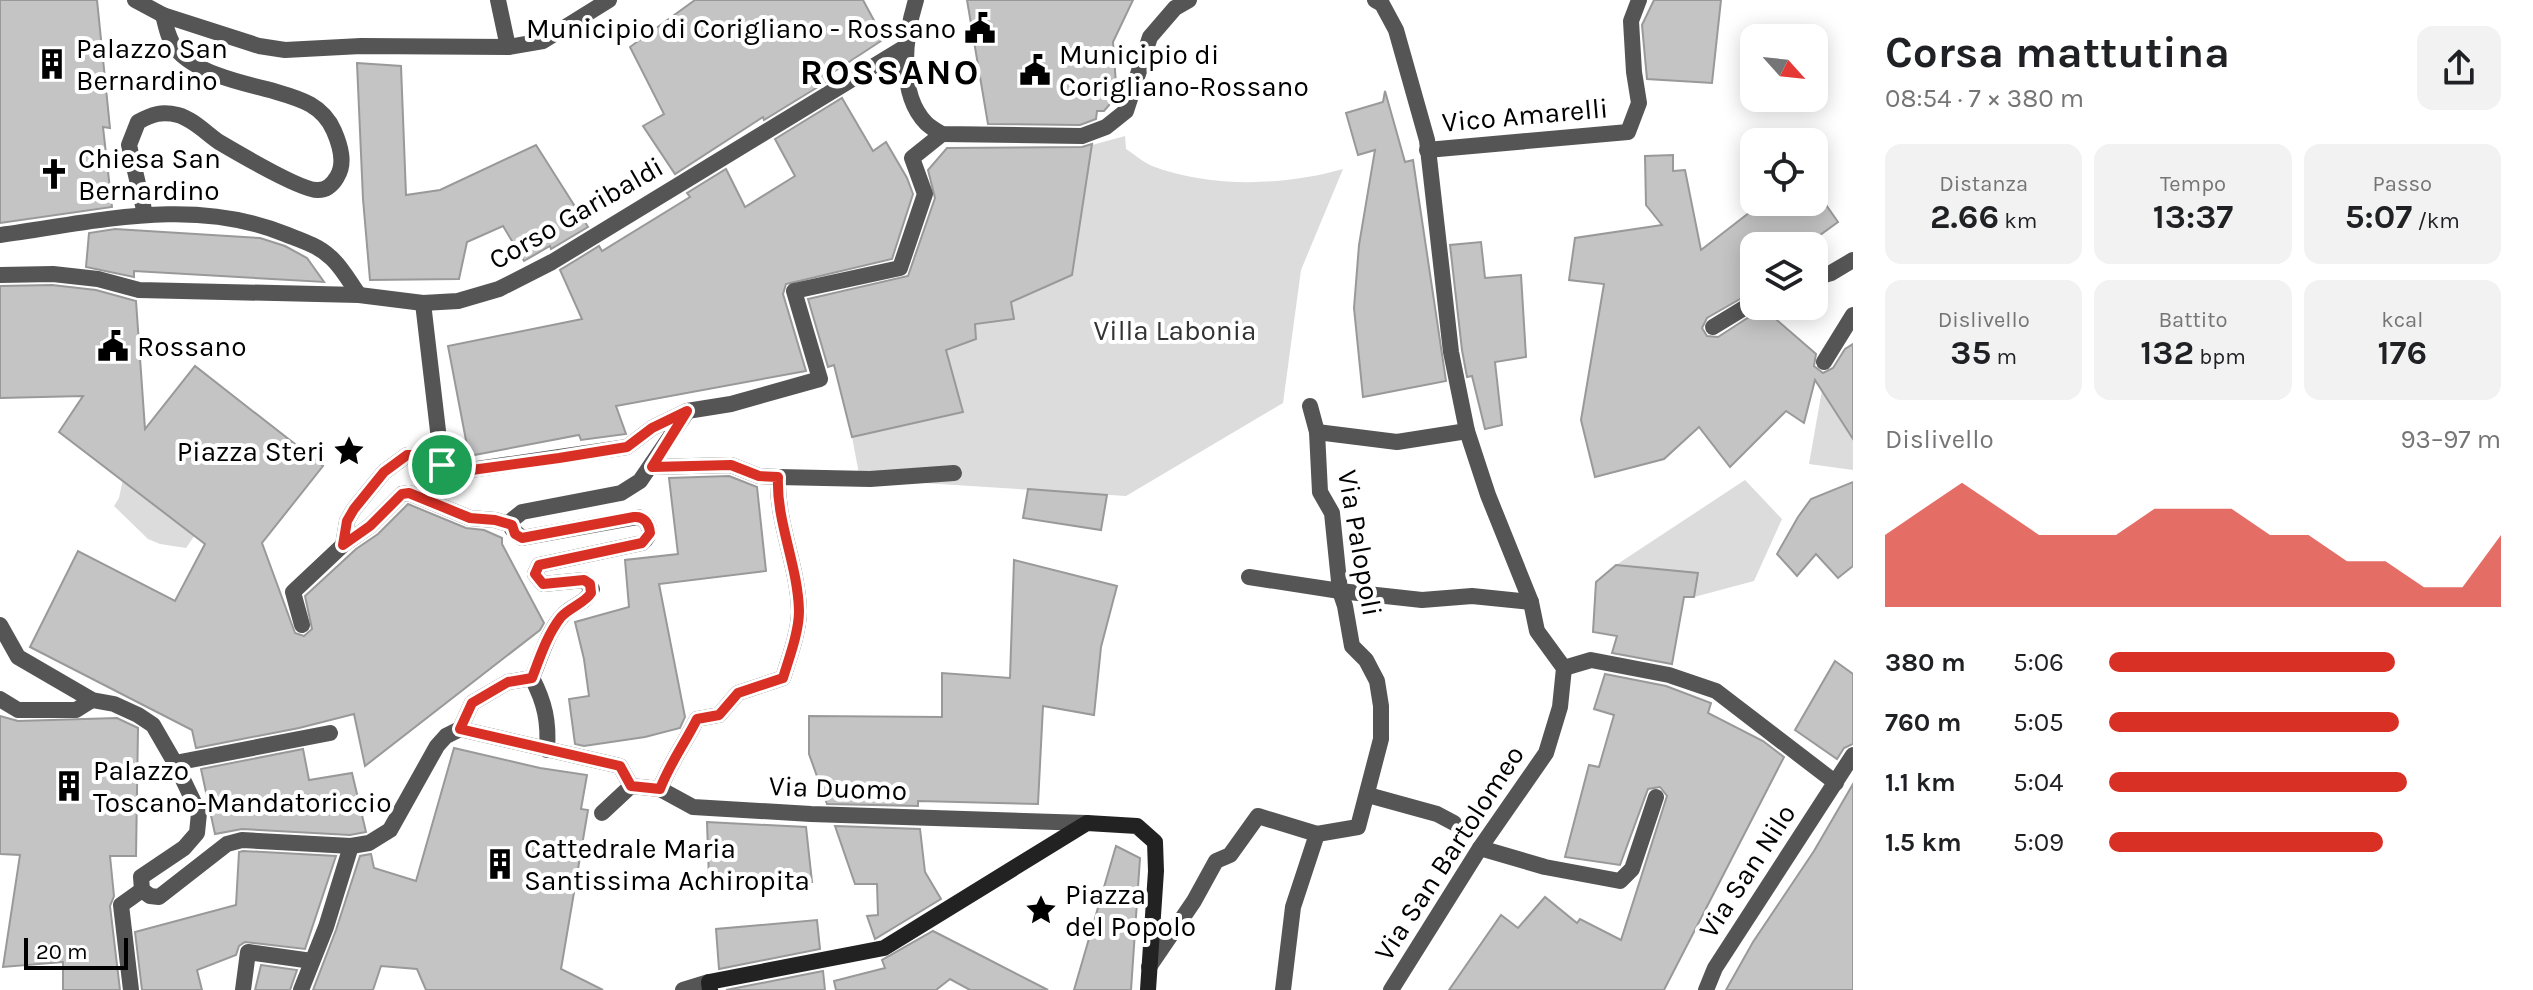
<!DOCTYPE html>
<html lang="it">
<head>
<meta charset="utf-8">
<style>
	:root { --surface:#fff; --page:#f2f2f2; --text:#202124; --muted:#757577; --accent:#d93025 }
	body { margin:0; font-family:Karla,sans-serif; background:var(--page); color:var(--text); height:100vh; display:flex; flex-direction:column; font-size:30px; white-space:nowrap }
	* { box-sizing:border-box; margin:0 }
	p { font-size:26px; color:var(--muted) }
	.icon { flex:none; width:44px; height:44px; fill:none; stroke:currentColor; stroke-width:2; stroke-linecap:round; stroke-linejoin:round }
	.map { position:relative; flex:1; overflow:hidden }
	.side { display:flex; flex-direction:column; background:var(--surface); width:680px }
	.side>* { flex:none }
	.needle { width:52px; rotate:117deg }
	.fabs { position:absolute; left:1740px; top:24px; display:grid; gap:16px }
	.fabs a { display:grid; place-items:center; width:88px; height:88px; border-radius:16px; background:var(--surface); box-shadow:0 4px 20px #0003; font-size:40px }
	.scale { position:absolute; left:24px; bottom:20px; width:104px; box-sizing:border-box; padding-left:8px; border:4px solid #000; border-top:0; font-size:22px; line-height:28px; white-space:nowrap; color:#000; -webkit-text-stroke:6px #fff; paint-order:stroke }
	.pin { position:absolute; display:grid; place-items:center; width:68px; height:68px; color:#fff; margin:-34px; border:4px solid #fff; border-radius:50%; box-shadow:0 2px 8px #0007 }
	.round { display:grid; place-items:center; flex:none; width:84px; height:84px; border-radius:16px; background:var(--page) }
	.head { display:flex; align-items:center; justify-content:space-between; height:136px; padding:0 32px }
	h1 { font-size:44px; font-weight:700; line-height:60px }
	.figures { display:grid; grid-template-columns:repeat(3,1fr); gap:12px; height:136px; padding:8px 32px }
	.figures div { display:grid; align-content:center; border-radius:16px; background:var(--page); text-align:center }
	.figures b { font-size:34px; font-weight:700 }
	.figures small { font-size:22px; font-weight:400 }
	.figures p { font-size:22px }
	.chart { height:224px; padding:16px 32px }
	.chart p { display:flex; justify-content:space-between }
	.chart svg { width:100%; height:144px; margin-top:8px; fill:var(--accent); opacity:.7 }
	ul { padding:0 32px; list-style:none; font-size:26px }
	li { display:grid; grid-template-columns:128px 96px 1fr; align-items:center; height:60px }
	li i { height:20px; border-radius:10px; background:var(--accent) }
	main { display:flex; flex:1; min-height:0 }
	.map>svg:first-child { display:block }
</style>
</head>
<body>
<main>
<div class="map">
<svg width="1853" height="990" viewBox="0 0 1853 990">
	<rect width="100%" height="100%" fill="#fff"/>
	<g fill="#dcdcdc">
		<path d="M1125,136L1126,149C1134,154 1143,162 1152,166C1211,188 1283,186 1343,169L1301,270L1283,403L1126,496L860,479L852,437L963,412L946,350L975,324L1013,319L1011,302L1072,275L1092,145Z"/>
		<path d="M1822,390L1853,439V470L1809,464Z"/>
		<path d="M123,479L195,535L186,548L160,544L148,539L114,506L119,498Z"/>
		<path d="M1745,480L1782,519L1754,581L1694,597L1697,573L1616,565Z"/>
	</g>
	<g fill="#c4c4c4" stroke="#999" stroke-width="2">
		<path d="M0,0H97L110,128L103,127L112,207L0,223Z"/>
		<path d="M695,0H863L884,39L829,75L831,79L764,120L763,117L675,174L643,126L664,114L630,47Z"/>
		<path d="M967,0H1133L1113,42L1116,84L1110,104L1104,111H1097L1096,119L1080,125L988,124Z"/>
		<path d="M1654,0H1721L1712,83L1647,79L1642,25Z"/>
		<path d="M357,63L401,66L406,195L440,190L536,145L588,227L551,249L550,246L524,261L503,226L467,242L459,279L370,280L363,199Z"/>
		<path d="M1385,91L1405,162L1413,160L1446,381L1363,397L1354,308L1359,245L1375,150L1358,155L1346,113L1383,102Z"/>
		<path d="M842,98L873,151L886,142L907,178L913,194L892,259L786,284L783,294L806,371L616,406L626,434L581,440L579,435L469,456L448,346L582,319L560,270L599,246L602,251L690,197L687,193L726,169L745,207L795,176L775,139Z"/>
		<path d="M1092,144L1072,275L1011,302L1014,319L975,324L976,339L946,350L963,412L852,437L834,365L828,367L808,299L908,276L935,198L928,170L947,148L1082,147Z"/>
		<path d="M1673,155V171L1685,170L1701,250L1763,202H1824L1838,222L1805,246H1754V291L1707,318L1702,328L1707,336L1718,337L1763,308L1816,354L1814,366L1823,373L1833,368L1845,349L1853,344V439L1815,380L1804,423L1786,411L1730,467L1699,427L1664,459L1595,477L1581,420L1604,284L1569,280L1575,238L1662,225L1646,205L1645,156Z"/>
		<path d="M115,229L260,238L285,246L307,258L324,282L134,271V277L86,267L89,233Z"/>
		<path d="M1481,242L1485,278L1521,275L1526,357L1495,362L1502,425L1485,429L1472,376L1467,377L1462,350L1450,245Z"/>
		<path d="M52,285L96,290L136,301L145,429L195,366L323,466L262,543L295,633L304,636L312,629L305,596L356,549L378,534L408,504L466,528L484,530L502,538V544L544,623L540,630L365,766L354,714L299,728L196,748L192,730L30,647L78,551L175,601L205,544L59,432L83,396L0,398V286Z"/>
		<path d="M729,476L757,487L766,571L659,584L685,717L680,728L645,737L584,746L575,744L569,699L589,696L584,659L575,622L629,607L625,560L678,554L669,478Z"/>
		<path d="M1853,482V566L1838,578L1816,554L1797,576L1777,554L1798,517L1811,499Z"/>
		<path d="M1028,489L1107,495L1101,530L1023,518Z"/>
		<path d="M1014,560L1117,586L1101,647L1094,715L1043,706L1038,804L918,801V806L827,804L809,754V716L942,717V673L1010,678Z"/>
		<path d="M1616,565L1698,573L1694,597H1684L1672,664L1612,653L1617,636L1593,632L1596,582Z"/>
		<path d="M1835,661L1853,674V744L1844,748L1837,759L1795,730Z"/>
		<path d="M1605,674L1666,686L1711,703L1708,713L1763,741L1784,757L1664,990H1449L1501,915L1518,928L1545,897L1577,923L1580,919L1621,940L1667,796L1660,787L1648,789L1620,865L1565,857L1589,765L1599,767L1614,715L1594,709Z"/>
		<path d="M0,716L18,721L117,718L138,728L136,856H110L114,896L110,906L120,990H63V962L3,967L20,855L0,854Z"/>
		<path d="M454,748L540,768L587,775L581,809L588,810L561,969L603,990H426L417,969L381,966L373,990H313L336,930L360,856L371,854L374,868L416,881Z"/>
		<path d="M303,749L309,780L352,773L366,832L350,835L242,829L215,834L201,769Z"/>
		<path d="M1853,784V990H1726L1753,942L1814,851Z"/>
		<path d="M707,822L806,827L812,882L709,879Z"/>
		<path d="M835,826L920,829L925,872L941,899L875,939L867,916L878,915L877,884H855Z"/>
		<path d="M1116,846L1140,858L1131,990H1074Z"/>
		<path d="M243,851L336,856L305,949L245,942L239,946L236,955L197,970L202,990H142L135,932L236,905L239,852Z"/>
		<path d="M817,920L820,949L719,969L716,929Z"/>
		<path d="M933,931L976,953L1048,990H970L950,979L936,990H836L834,981L885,968L882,960Z"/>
		<path d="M261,965L297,970L290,990H255Z"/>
		<path d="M823,971L825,990H726Z"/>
	</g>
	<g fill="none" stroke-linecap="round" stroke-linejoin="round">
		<g stroke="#555" stroke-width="16">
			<path d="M402,494L409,493L470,518L495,520L512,525"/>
			<path d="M243,990L248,952L312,961"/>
		</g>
		<g stroke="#555" stroke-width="16">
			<path d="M135,0L163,15L259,46L285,50L361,46L508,47L543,41L609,0"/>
			<path d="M498,0L508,47"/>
			<path d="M916,0C905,36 897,93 926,123C931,128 937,131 942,134L1082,136L1106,127L1126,111L1150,37L1175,8L1189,0"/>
			<path d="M1375,0L1382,4L1396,30L1427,140L1451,352L1467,431L1488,495L1531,602L1537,631L1564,668L1560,707L1546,753L1480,848L1391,990"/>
			<path d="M1427,150L1628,132L1639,103L1634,72L1631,21L1639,0"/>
			<path d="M145,214L129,145L138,122C152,114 162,111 178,115C193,119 207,134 219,142C236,152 302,191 318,190C327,190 333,184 337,177C346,163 340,145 334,131C322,103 297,98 270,90C241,83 196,73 176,49C168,39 166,26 163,15"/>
			<path d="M0,235C96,222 192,196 285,234C300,240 317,245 329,256C341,265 350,283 359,295"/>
			<path d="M0,275L53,274L98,279L139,290L359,295L423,303L458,301L499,289L552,262L905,47"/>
			<path d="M1814,278L1831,273L1853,260"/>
			<path d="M423,303L442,465"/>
			<path d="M1713,327L1754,302"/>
			<path d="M1824,362L1853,315"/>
			<path d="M1317,432L1397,442L1467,431"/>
			<path d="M652,467L731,465L759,476L778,477"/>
			<path d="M343,545L370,526L402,494"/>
			<path d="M1249,577L1340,591L1422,600L1472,596L1531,602"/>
			<path d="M0,625L18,657L92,700L114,704L138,715L153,725L175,763L199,813L197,833L184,848L141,877L142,890L150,896L159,897L227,844L242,840L351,846L369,843L390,830L437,746L446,736L460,729L620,766L631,786"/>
			<path d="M302,625L293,592L343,545L347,521L354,509L384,472L407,455H417L457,472L627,447L652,428L687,411L731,404L820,379L794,291L900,268L925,194L912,158L942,134"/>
			<path d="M1564,668L1591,660L1669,675L1716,691L1836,783"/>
			<path d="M532,678C541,657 548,630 564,614C573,605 588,602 592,589L584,580L543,584L535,574L539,565L642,543C653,534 651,522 638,517L522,538L512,529V520L522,512L621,493L640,481L687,412"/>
			<path d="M532,678C545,703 549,722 547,750"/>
			<path d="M0,699L18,710H76L92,700"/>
			<path d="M460,729L472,703L508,682L532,678"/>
			<path d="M175,763L330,733"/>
			<path d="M660,789C670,763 685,743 697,719L719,715L738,693L783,678C789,658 799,632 799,611C798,565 776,522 778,477L870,479L954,473"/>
			<path d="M1368,795L1437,814L1454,823"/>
			<path d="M602,813L631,786L660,789L693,807L811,814L1087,823"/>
			<path d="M1480,848L1545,867L1620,881L1632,869L1656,797"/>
			<path d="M1149,967L1194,901L1216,861L1230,855L1258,816L1317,834"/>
			<path d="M131,990L121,905L142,890"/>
			<path d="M301,990L326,927L351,846"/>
			<path d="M683,990L709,982"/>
			<path d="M1283,990L1293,907L1317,834L1358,827L1381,739V706L1377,681L1366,660L1352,646L1345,606L1340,591L1332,513L1320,492L1317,432L1310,406"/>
			<path d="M1706,990L1715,968L1853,755"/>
		</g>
		<path stroke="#222" stroke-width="16" d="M710,990L709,982L884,948L1087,823L1137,826L1155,842L1156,871L1148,990"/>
	</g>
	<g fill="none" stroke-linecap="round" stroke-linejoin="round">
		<defs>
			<path id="route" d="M687,411L652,467L731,465L759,476L778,477C776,522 798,565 799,611C799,632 789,658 783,678L738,693L719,715L697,719C685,743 670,763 660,789L631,786L620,766L460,729L472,703L508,682L532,678C540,657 547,635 561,617C570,607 585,603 591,593L590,584L584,580L543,584L535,574L539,565L642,543L650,533C649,523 644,516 634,517L522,538L515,534L512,525L495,520L470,518L409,493L402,494L370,526L343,545L347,521L354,509L384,472L407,455H417L457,472L559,458L627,447L652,428Z"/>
		</defs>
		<use href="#route" stroke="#fff" stroke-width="16"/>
		<use href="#route" stroke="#d93025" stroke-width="10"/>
	</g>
	<defs>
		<symbol id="civic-bare" viewBox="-9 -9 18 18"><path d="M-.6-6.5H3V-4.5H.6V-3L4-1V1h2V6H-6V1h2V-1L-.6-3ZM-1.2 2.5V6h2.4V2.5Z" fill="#000" stroke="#fff" stroke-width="2.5" paint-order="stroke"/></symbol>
		<symbol id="building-bare" viewBox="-9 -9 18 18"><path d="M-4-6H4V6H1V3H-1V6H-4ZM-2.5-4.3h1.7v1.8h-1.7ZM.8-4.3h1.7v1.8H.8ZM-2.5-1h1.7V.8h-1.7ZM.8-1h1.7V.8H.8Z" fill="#000" stroke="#fff" stroke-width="2.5" paint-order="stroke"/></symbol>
		<symbol id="church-bare" viewBox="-9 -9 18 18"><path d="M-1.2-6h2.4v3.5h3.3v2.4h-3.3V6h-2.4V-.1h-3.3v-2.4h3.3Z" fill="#000" stroke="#fff" stroke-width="2.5" paint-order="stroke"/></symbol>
		<symbol id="sight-bare" viewBox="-9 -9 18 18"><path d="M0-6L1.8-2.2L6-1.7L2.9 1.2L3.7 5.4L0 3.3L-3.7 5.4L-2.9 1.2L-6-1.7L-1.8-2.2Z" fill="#000" stroke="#fff" stroke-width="2.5" paint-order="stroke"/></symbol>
	</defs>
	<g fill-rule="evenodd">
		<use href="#civic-bare" x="958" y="6" width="44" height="44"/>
		<use href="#building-bare" x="30" y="42" width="44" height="44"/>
		<use href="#civic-bare" x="1013" y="48" width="44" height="44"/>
		<use href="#church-bare" x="32" y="152" width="44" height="44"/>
		<use href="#civic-bare" x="91" y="324" width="44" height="44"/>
		<use href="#sight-bare" x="327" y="429" width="44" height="44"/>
		<use href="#building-bare" x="47" y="764" width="44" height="44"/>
		<use href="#building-bare" x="478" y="842" width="44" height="44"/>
		<use href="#sight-bare" x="1019" y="888" width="44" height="44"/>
	</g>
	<g text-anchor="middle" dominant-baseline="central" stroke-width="8" stroke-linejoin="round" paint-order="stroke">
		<g font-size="28" fill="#000" stroke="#fff" text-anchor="start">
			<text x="956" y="28" text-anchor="end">Municipio di Corigliano - Rossano</text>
			<text x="76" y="48">Palazzo San<tspan x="76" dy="32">Bernardino</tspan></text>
			<text x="1059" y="54">Municipio di<tspan x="1059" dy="32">Corigliano-Rossano</tspan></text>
			<text x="78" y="158">Chiesa San<tspan x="78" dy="32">Bernardino</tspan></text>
			<text x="137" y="346">Rossano</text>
			<text x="325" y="451" text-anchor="end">Piazza Steri</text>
			<text x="93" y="770">Palazzo<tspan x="93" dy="32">Toscano-Mandatoriccio</tspan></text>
			<text x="524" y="848">Cattedrale Maria<tspan x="524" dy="32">Santissima Achiropita</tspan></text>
			<text x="1065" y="894">Piazza<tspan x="1065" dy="32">del Popolo</tspan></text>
		</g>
		<g font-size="28" fill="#000" stroke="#fff">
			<text transform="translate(1525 115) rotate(-5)">Vico Amarelli</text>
			<text transform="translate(576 213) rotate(-30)">Corso Garibaldi</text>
			<text transform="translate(1360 543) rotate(80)">Via Palopoli</text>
			<text transform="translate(838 788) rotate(2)">Via Duomo</text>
			<text transform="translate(1449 853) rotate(-57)">Via San Bartolomeo</text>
			<text transform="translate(1747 871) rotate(-57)">Via San Nilo</text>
		</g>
		<g font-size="28" fill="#333" stroke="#fff">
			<text x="1175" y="330">Villa Labonia</text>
		</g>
		<g font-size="36" font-weight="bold" letter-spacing="2" fill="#000" stroke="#fff">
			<text x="890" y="72">ROSSANO</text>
		</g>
	</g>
</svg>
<div class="fabs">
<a><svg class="needle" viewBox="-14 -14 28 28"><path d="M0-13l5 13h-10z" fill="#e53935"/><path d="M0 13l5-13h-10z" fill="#757577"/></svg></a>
<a><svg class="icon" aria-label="locate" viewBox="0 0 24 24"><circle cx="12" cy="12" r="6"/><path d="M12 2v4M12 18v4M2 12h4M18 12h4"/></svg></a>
<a><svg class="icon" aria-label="layers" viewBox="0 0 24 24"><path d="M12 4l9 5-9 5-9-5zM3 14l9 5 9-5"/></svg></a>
</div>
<div class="scale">20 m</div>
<div class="pin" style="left:442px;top:465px;background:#1e9e55"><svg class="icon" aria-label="arrive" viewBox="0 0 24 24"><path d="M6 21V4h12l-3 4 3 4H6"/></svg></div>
</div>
<section class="side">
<div class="head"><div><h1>Corsa mattutina</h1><p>08:54 · 7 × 380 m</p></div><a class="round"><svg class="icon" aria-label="share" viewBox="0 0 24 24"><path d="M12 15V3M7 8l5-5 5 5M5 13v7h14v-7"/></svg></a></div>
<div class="figures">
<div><p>Distanza</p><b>2.66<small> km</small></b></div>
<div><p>Tempo</p><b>13:37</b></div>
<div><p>Passo</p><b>5:07<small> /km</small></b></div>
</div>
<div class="figures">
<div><p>Dislivello</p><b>35<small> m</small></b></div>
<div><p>Battito</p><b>132<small> bpm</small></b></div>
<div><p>kcal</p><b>176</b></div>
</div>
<div class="chart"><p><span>Dislivello</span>93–97 m</p>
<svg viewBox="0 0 160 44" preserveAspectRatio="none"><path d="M0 44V22L10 14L20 6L30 14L40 22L50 22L60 22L70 14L80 14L90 14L100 22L110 22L120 30L130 30L140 38L150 38L160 22V44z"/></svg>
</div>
<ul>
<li><b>380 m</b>5:06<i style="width:73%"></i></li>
<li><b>760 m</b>5:05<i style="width:74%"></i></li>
<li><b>1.1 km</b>5:04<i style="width:76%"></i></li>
<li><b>1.5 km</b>5:09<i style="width:70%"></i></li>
</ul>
</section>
</main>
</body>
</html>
